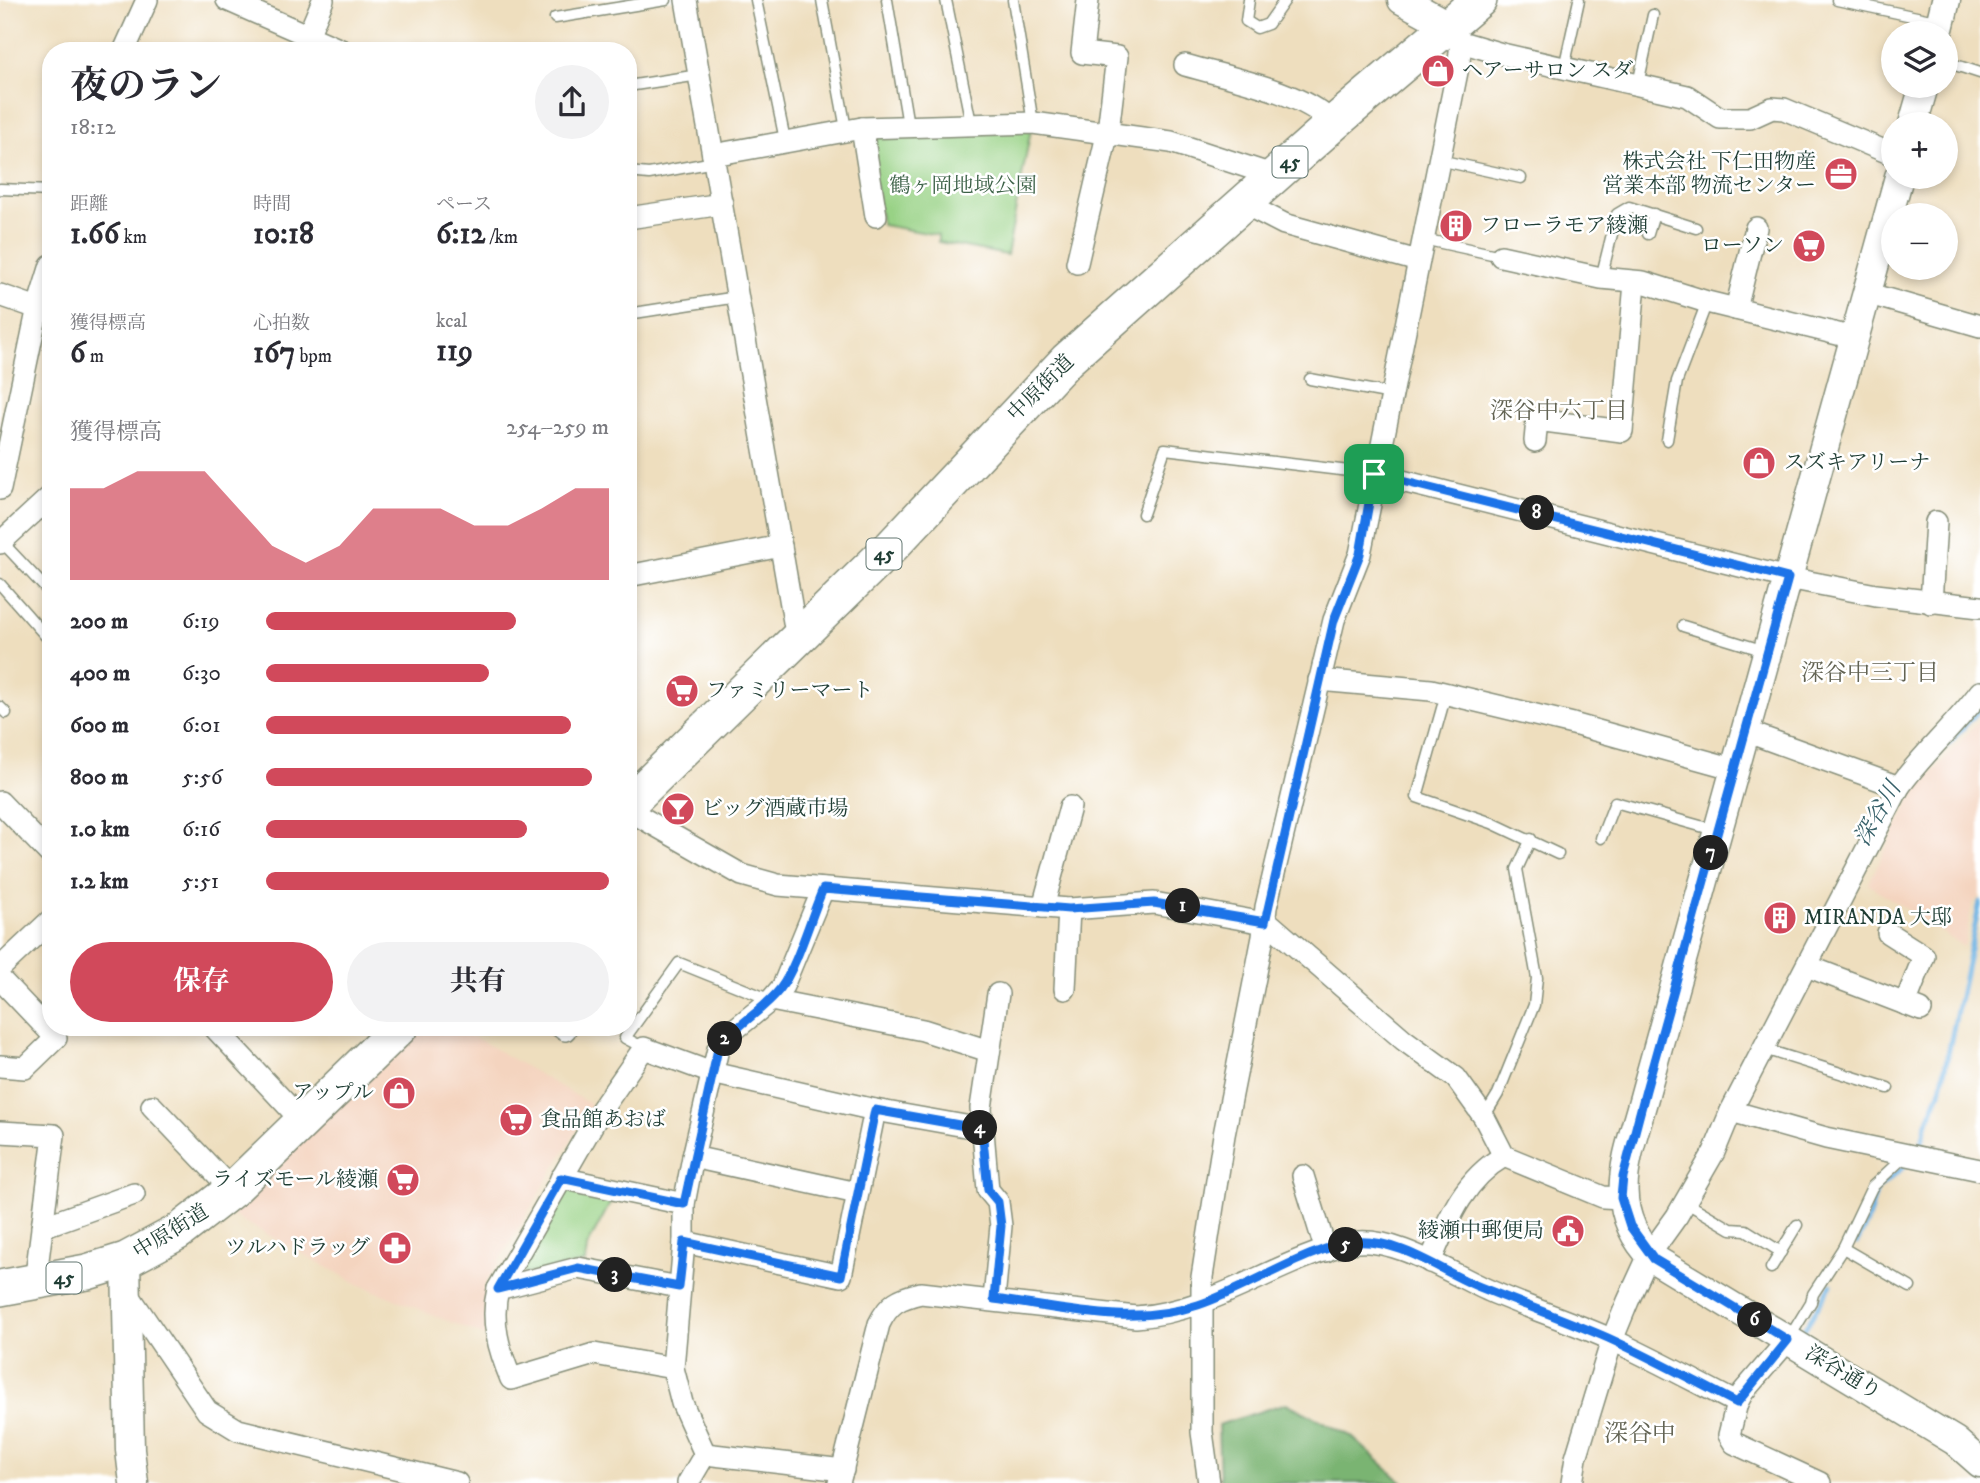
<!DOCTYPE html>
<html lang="ja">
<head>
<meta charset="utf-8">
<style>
	:root { --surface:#fff; --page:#f2f2f3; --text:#2b2b33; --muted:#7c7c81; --accent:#d1495b }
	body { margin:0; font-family:"IM FELL DW Pica","Noto Serif JP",serif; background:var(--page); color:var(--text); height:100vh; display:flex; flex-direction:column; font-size:26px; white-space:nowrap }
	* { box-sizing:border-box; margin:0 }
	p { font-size:23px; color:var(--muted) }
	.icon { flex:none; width:38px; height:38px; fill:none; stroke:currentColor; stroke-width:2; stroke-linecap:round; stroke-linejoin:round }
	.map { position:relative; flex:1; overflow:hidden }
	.drawer { position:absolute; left:42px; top:42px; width:595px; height:994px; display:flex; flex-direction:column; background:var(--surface); border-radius:28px; box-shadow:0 4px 10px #0003 }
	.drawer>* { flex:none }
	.controls { position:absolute; left:1881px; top:21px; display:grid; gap:14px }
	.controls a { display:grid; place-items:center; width:77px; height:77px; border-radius:50%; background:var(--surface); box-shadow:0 4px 10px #0003; font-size:35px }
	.pin { position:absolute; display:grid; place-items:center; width:60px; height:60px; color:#fff; margin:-30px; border-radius:14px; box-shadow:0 4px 10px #0006 }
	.km { position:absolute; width:35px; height:35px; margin:-18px; border-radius:50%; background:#222; color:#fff; font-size:19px; line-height:35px; text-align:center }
	.round { display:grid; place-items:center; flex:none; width:74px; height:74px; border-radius:37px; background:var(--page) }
	.head { display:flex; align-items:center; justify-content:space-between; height:119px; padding:0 28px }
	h1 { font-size:38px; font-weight:700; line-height:52px }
	.figures { display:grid; grid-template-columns:repeat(3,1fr); gap:10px; height:119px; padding:7px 28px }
	.figures div { display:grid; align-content:center }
	.figures b { font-size:30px; font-weight:700 }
	.figures small { font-size:19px; font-weight:400 }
	.figures p { font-size:19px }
	.chart { height:196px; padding:14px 28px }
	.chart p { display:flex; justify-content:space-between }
	.chart svg { width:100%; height:126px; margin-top:7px; fill:var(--accent); opacity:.7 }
	.cta { display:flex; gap:14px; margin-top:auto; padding:14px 28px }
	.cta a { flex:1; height:80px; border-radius:42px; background:var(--accent); color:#fff; font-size:28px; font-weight:700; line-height:80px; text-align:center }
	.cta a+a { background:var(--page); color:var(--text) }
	ul { padding:0 28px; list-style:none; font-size:23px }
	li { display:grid; grid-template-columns:112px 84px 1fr; align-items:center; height:52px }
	li i { height:18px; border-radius:9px; background:var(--accent) }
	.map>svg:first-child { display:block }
</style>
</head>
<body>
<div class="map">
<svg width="1980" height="1483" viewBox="0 0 1980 1483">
	<rect width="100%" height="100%" fill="#fff"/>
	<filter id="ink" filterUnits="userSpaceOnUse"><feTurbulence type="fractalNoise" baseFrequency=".0143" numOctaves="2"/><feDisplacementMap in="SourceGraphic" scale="14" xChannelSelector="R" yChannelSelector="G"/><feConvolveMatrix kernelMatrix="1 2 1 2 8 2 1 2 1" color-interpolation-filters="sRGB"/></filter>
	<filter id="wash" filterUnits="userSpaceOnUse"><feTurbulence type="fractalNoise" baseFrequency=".00686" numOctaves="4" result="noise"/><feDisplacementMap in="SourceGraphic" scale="28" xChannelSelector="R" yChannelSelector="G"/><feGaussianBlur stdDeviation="1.57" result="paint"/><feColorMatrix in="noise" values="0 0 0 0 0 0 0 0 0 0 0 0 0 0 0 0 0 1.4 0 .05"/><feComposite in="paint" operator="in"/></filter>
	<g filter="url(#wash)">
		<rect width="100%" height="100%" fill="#eedebe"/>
		<g fill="#f4d4bf">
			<path d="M1980,719V896L1972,905L1964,947L1868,884L1912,797Z"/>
			<path d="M419,1027H457L592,1105L484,1286L485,1336L358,1284L235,1217L228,1209Z"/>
		</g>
		<g fill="#98d285" stroke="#5c885c" stroke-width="2">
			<path d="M1031,129L1007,255L938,242V235L882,225L867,140L871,134Z"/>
			<path d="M571,1187L614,1196L587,1247L585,1263L526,1274L519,1266L562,1191Z"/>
		</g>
		<path fill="#7ab472" stroke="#4c7853" stroke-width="2" d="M1286,1403L1351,1436L1403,1483H1220L1218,1425Z"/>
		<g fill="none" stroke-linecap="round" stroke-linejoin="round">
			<g stroke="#6cb2e3" stroke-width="5">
				<path d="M1930,764L1980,709"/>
				<path d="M1921,1146L1926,1125L1940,1092L1980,902"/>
				<path d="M1857,1243L1867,1223L1877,1189L1907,1164"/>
				<path d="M1803,1331L1831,1285"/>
			</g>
		</g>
	</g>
	<g filter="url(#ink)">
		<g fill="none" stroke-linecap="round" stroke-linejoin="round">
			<defs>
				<g id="service">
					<path d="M756,0L785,140"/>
					<path d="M822,0L846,129"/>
					<path d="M887,0L908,125"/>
					<path d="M946,0L971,123"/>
					<path d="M1013,0L1033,123"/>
					<path d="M1249,0L1246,21L1257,28L1268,24L1285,0"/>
					<path d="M1837,0L1940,22"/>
					<path d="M555,18L666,0"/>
					<path d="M1946,62L1980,73"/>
					<path d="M1564,68L1579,0"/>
					<path d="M1638,84L1653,15"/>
					<path d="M628,86L699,75"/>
					<path d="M1439,160L1521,178"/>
					<path d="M628,172L649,174L714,162"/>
					<path d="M0,189L51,191"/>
					<path d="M1648,234L1654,214"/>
					<path d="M1423,239L1501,256"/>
					<path d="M1601,278L1617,214L1629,207L1696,228"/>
					<path d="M628,314L737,297"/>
					<path d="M1310,379L1392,394"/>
					<path d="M1667,440L1677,381L1707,302"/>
					<path d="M39,508L51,521"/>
					<path d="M1143,514L1165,449L1374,474"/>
					<path d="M2,542L51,594"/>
					<path d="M0,584L51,642"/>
					<path d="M1683,626L1765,651"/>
					<path d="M1446,694L1417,797L1492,823L1558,854"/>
					<path d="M0,707L6,713"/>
					<path d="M1601,838L1615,802L1718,831"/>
					<path d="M644,1048L625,1038L679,963L771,1000"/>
					<path d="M1764,1049L1888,1088"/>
					<path d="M1484,1117L1498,1094L1534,1005L1537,978L1517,869L1531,839"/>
					<path d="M1685,1202L1731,1229L1746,1230L1781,1252"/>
					<path d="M1843,1248L1910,1287"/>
					<path d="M1771,1268L1797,1225"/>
					<path d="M1788,1340L1811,1302L1813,1294L1843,1248L1872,1187L1906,1155"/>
				</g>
				<g id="minor">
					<path d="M227,0L343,51"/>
					<path d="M686,0L797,639"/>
					<path d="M1461,42L1502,54L1687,96L1720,118H1750L1772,108L1784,109L1894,155"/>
					<path d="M307,49L308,36L323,0"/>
					<path d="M124,51L147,0"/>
					<path d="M1185,65C1233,79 1296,89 1334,123"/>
					<path d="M862,128L876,216"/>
					<path d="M713,155L862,128L1033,123L1171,142L1275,176"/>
					<path d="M1243,203L1284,224L1418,261"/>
					<path d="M628,218L722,204"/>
					<path d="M1501,256L1601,278L1643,282L1707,302L1854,338"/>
					<path d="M1077,263L1108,131L1117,57L1082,53L1088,0"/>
					<path d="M1866,293L1980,326"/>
					<path d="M0,295L49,312"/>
					<path d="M1736,309L1756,228"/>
					<path d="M1535,441L1537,420L1622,431L1635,283"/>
					<path d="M1374,474L1788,578L1876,595L1980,607"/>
					<path d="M0,489L38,307L51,265"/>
					<path d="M0,543L51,496"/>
					<path d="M628,576L781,546"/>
					<path d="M1931,603L1936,522"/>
					<path d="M1319,680L1431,690L1573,724L1735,769"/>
					<path d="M1745,731L1899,787"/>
					<path d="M0,802L51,855"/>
					<path d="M628,803L637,815L742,875L778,885L1069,909L1154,903L1270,924L1404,1040L1456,1078L1484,1117L1504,1156L1603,1197L1621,1198"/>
					<path d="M1043,907L1070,807"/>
					<path d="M1888,933L1924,956L1905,1004"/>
					<path d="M1807,966L1921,1010"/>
					<path d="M0,968L51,920"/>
					<path d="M0,979L56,1038L25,1068L0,1066"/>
					<path d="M1065,989L1069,909"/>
					<path d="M771,1000L923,1030L989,1051"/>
					<path d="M214,1027L302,1121"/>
					<path d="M561,1027L565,1030"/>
					<path d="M152,1106L232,1190"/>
					<path d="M1731,1111L1826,1138L1980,1170"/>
					<path d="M0,1132L54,1135L35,1283"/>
					<path d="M693,1157L857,1193"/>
					<path d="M1303,1176L1326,1251"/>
					<path d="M561,1178L684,1204"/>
					<path d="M42,1227L134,1194"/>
					<path d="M684,1242L841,1276L875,1110"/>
					<path d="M1430,1262C1448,1220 1463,1180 1504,1156"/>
					<path d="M498,1289L578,1268L679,1287"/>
					<path d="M128,1294L207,1411L238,1430L457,1483"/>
					<path d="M994,1299L1001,1226L998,1202L988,1190L981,1108L998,994"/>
					<path d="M1788,1340L1743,1392L1737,1403L1729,1435L1734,1443L1820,1483"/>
					<path d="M673,1368L594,1354L511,1379C499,1350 490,1321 498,1289L601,1110L644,1048L712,1073L875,1110L982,1129"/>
					<path d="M705,1454L682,1403L673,1368L684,1242V1204L693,1157L718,1049L729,1034L771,1000L783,986L823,889"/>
					<path d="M705,1454L843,1470"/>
					<path d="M688,1483L705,1454"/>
					<path d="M839,1483L879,1324C889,1303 899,1298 921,1293L1136,1317C1215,1311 1276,1260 1351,1243C1392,1234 1453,1275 1490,1291C1529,1308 1569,1321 1608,1338C1652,1358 1694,1381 1737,1403"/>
					<path d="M1209,1483L1202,1432V1277L1224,1135L1263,937L1266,907L1334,620L1360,554L1459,62L1461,42L1446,24"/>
					<path d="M1572,1483L1576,1458L1612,1340L1628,1301L1649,1255L1677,1216L1714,1152L1731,1111L1899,787C1923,753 1955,726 1980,692"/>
				</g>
				<g id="tertiary">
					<path d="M1402,0L1446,24"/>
					<path d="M1938,33L1946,0"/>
					<path d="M1913,124L1924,86"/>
					<path d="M1899,177L1646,1090C1630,1152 1601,1206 1654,1259L1955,1441L1980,1463"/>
					<path d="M126,1260L130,1450L134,1483"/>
				</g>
				<g id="primary">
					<path d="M628,804L892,546L1067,360L1334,123L1479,0"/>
					<path d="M0,1288L87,1272L126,1260L178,1232L232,1190L400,1027"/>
				</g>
			</defs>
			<use href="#service" stroke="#868e79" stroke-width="13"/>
			<use href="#minor" stroke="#868e79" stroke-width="24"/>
			<use href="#tertiary" stroke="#868e79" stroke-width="31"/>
			<use href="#primary" stroke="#868e79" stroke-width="38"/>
			<use href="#service" stroke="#fff" stroke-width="10"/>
			<use href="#minor" stroke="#fff" stroke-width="21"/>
			<use href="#tertiary" stroke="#fff" stroke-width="28"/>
			<use href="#primary" stroke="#fff" stroke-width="35"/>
		</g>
	</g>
	<g fill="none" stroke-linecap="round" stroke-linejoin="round" filter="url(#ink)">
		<defs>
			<path id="route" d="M1374,474L1788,578L1646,1090L1623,1177L1621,1198L1630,1226L1654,1259L1788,1340L1737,1403C1694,1381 1652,1358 1608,1338C1564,1319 1519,1303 1475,1285C1438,1269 1399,1239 1356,1242C1310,1246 1245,1290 1198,1305C1132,1327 1062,1308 994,1299L1001,1226L998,1202L988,1190L982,1129L875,1110L841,1276L684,1242L679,1287L578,1268L498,1289L561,1178L684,1204L718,1049C735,1025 762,1012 780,989C797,967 811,916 823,889L1069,909L1154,903L1265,922L1334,620L1360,554Z"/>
		</defs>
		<use href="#route" stroke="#fff" stroke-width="14"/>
		<use href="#route" stroke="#1a73e8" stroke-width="9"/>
	</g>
	<defs>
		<symbol id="shop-disc" viewBox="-11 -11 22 22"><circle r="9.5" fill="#d1495b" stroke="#fff"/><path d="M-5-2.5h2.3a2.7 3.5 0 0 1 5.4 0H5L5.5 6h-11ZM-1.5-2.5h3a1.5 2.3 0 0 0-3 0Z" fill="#fff"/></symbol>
		<symbol id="office-disc" viewBox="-11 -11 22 22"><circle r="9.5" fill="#d1495b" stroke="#fff"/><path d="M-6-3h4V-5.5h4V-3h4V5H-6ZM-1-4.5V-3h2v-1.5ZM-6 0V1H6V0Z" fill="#fff"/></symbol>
		<symbol id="building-disc" viewBox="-11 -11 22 22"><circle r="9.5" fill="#d1495b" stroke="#fff"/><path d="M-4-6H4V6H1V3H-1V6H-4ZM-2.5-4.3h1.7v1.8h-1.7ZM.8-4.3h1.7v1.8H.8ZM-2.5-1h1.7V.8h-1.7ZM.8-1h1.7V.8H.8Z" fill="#fff"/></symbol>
		<symbol id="supermarket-disc" viewBox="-11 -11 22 22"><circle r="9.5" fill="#d1495b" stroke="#fff"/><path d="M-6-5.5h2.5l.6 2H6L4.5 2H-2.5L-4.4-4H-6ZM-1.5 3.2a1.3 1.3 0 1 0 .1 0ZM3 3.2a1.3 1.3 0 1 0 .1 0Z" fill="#fff"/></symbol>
		<symbol id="bar-disc" viewBox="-11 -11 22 22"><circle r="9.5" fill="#d1495b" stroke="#fff"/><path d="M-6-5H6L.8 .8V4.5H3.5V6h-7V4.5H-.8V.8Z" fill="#fff"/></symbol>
		<symbol id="civic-disc" viewBox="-11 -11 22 22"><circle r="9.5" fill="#d1495b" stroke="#fff"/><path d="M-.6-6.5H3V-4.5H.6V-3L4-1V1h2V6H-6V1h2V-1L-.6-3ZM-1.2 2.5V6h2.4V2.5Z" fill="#fff"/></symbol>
		<symbol id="pharmacy-disc" viewBox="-11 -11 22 22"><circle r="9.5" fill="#d1495b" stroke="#fff"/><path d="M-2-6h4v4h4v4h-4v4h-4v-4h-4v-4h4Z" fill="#fff"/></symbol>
	</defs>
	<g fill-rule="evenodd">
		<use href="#shop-disc" x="1419" y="52" width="38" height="38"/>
		<use href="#office-disc" x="1822" y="155" width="38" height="38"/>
		<use href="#building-disc" x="1437" y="207" width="38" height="38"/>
		<use href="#supermarket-disc" x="1790" y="227" width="38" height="38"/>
		<use href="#shop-disc" x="1740" y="444" width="38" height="38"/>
		<use href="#supermarket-disc" x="663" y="672" width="38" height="38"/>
		<use href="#bar-disc" x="659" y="790" width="38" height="38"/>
		<use href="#building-disc" x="1761" y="899" width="38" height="38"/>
		<use href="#shop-disc" x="380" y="1074" width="38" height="38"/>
		<use href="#supermarket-disc" x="497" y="1101" width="38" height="38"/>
		<use href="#supermarket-disc" x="384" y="1161" width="38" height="38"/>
		<use href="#civic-disc" x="1549" y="1212" width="38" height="38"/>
		<use href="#pharmacy-disc" x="376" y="1229" width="38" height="38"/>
	</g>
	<g text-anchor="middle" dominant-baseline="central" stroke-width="5" stroke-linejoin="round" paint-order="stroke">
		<g fill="#fff" stroke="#627771" stroke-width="2">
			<rect x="1272.5" y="146.5" width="35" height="31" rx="5"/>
			<rect x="866.5" y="538.5" width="35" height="31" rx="5"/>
			<rect x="46.5" y="1262.5" width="35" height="31" rx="5"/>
		</g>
		<g font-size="19" font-weight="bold" fill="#1f3d34">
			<text x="1290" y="162">45</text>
			<text x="884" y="554">45</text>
			<text x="64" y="1278">45</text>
		</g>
		<g font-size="21" fill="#1f3d34" stroke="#fff" text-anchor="start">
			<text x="1462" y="71">ヘアーサロン スダ</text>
			<text x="1816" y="162" text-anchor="end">株式会社 下仁田物産<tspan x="1816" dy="24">営業本部 物流センター</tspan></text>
			<text x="1480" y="226">フローラモア綾瀬</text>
			<text x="1784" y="246" text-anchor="end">ローソン</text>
			<text x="1784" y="463">スズキアリーナ</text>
			<text x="706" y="691">ファミリーマート</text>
			<text x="702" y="809">ビッグ酒蔵市場</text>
			<text x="1804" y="918">MIRANDA 大邸</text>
			<text x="374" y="1093" text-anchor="end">アップル</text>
			<text x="540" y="1120">食品館あおば</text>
			<text x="378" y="1180" text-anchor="end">ライズモール綾瀬</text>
			<text x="1544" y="1231" text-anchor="end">綾瀬中郵便局</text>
			<text x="370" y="1248" text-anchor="end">ツルハドラッグ</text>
		</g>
		<g font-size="21" fill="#3d6248" stroke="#fff">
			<text x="963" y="186">鶴ヶ岡地域公園</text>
		</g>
		<g font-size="21" fill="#1f3d34" stroke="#fff">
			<text transform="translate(1041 388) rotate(-45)">中原街道</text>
			<text transform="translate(171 1232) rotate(-32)">中原街道</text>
			<text transform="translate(1843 1373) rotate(31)">深谷通り</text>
		</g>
		<g font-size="23" fill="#636454" stroke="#fff">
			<text x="1559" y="411">深谷中六丁目</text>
			<text x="1870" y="673">深谷中三丁目</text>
		</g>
		<g font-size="23" font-style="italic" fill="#366069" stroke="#fff">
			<text transform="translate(1878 814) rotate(-60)">深谷川</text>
		</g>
		<g font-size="24" fill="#636454" stroke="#fff">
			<text x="1640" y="1434">深谷中</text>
		</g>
	</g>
</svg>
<div class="controls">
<a><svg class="icon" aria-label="layers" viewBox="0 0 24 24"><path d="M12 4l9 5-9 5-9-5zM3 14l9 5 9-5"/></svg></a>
<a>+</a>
<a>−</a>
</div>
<div class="pin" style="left:1374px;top:474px;background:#1e9e55"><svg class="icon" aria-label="arrive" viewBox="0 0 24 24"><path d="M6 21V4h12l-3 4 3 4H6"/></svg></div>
<b class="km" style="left:1183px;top:906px">1</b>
<b class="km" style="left:725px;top:1039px">2</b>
<b class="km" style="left:615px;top:1275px">3</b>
<b class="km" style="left:980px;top:1128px">4</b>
<b class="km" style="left:1346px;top:1245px">5</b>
<b class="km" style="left:1755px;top:1320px">6</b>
<b class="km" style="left:1711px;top:853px">7</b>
<b class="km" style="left:1537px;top:513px">8</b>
<section class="drawer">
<div class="head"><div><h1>夜のラン</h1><p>18:12</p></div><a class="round"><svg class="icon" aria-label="share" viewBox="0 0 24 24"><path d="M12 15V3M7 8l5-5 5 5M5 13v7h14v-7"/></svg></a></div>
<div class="figures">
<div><p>距離</p><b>1.66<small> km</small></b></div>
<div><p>時間</p><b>10:18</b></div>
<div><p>ペース</p><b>6:12<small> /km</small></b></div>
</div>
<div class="figures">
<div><p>獲得標高</p><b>6<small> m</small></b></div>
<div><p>心拍数</p><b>167<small> bpm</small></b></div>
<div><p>kcal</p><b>119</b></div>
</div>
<div class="chart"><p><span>獲得標高</span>254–259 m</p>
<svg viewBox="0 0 160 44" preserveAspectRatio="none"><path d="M0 44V12L10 12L20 6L30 6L40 6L50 19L60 32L70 38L80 32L90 19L100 19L110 19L120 25L130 25L140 19L150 12L160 12V44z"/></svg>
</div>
<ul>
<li><b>200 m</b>6:19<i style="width:73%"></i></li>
<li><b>400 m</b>6:30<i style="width:65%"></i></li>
<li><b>600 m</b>6:01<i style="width:89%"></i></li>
<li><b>800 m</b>5:56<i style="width:95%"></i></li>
<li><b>1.0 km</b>6:16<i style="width:76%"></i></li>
<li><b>1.2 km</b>5:51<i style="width:100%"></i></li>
</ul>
<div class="cta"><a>保存</a><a>共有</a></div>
</section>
</div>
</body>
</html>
